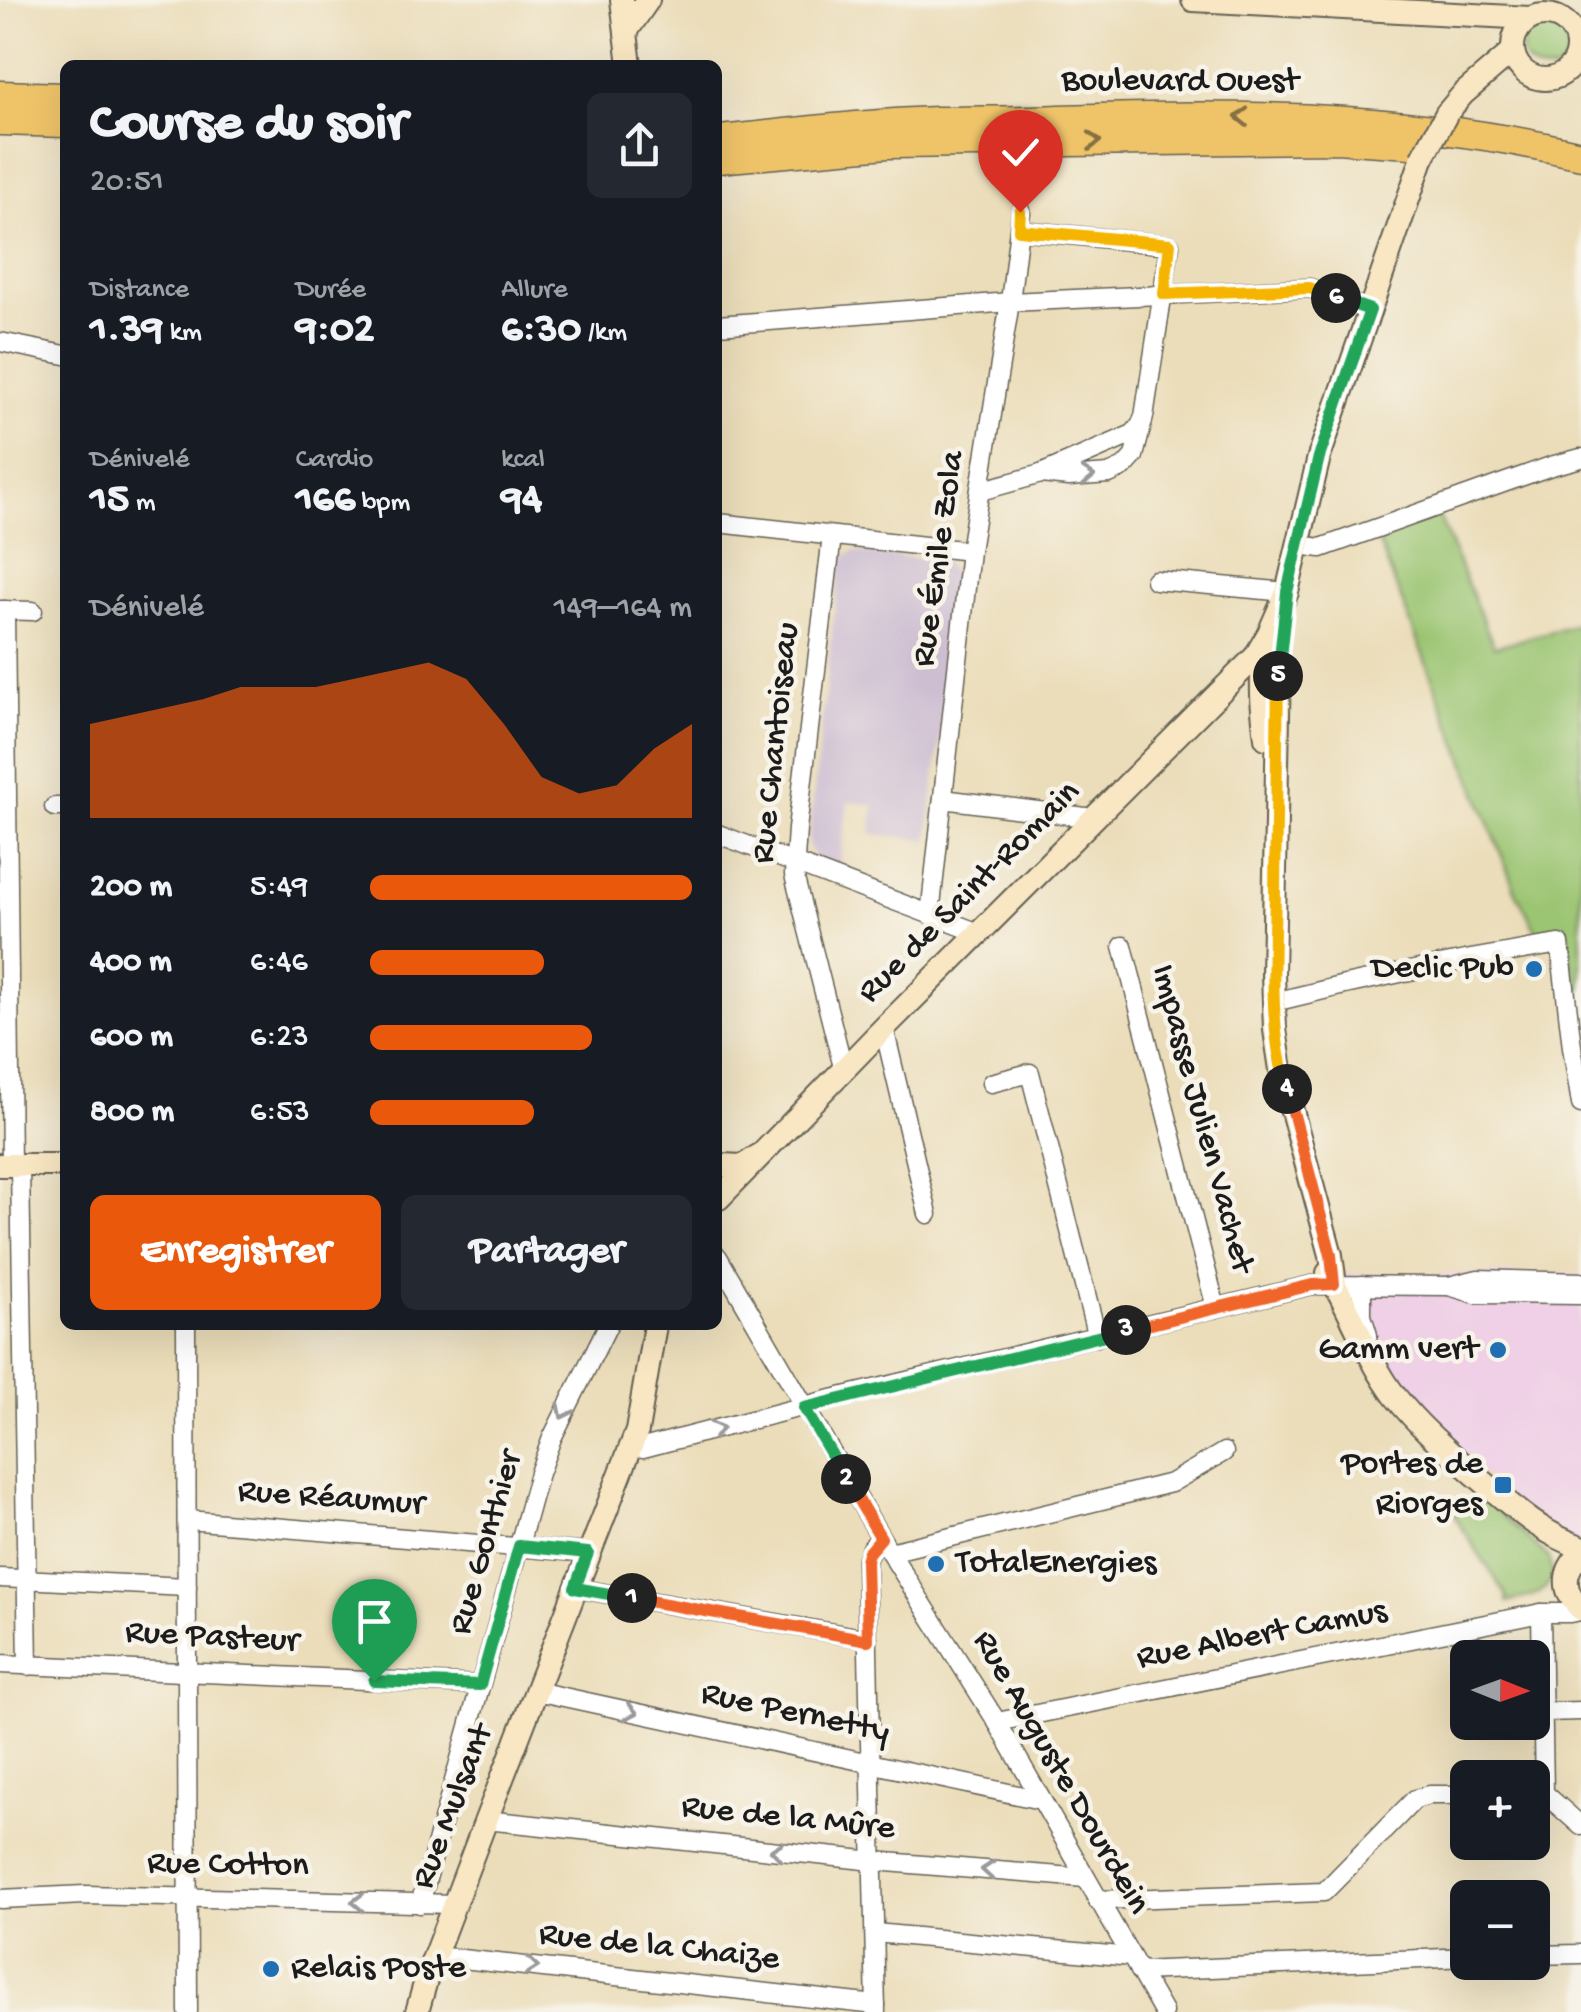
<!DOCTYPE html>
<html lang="fr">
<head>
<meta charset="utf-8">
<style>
	:root { --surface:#171b24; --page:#242831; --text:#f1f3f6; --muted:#9ea1a6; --accent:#ea580c }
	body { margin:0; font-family:"Gochi Hand",sans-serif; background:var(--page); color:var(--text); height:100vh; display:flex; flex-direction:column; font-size:38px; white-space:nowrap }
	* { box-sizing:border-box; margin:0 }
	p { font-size:32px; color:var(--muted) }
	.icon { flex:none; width:55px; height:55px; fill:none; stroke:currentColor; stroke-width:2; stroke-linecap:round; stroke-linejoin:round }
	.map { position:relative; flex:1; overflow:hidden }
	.panel { position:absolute; left:60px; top:60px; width:662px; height:1270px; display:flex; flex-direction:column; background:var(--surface); border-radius:15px; box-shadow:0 10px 40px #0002 }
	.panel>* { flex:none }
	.needle { width:65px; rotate:91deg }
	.controls { position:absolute; left:1450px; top:1640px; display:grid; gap:20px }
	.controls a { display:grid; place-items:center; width:100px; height:100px; border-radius:15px; background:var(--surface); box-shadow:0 10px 40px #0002; font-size:50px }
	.pin { position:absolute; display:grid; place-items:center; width:85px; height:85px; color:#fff; margin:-102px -42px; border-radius:50% 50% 50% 0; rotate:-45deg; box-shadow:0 0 10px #0007 }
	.pin .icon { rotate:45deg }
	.km { position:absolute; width:50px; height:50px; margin:-25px; border-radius:50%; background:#222; color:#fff; font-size:28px; line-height:50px; text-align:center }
	.round { display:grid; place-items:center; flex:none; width:105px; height:105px; border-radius:15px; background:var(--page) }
	.summary { display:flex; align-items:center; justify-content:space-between; height:170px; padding:0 30px }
	h1 { font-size:55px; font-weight:700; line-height:75px }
	.figures { display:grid; grid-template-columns:repeat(3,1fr); gap:15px; height:170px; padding:10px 30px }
	.figures div { display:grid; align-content:center }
	.figures b { font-size:42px; font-weight:700 }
	.figures small { font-size:28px; font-weight:400 }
	.figures p { font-size:28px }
	.chart { height:280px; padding:20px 30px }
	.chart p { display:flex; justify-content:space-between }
	.chart svg { width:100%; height:180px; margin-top:10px; fill:var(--accent); opacity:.7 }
	.primary-button { display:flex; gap:20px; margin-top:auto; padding:20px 30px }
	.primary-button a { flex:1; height:115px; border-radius:15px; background:var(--accent); color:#fff; font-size:40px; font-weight:700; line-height:115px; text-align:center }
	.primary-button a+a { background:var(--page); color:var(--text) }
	ul { padding:0 30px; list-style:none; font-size:32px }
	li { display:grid; grid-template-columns:160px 120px 1fr; align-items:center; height:75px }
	li i { height:25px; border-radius:12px; background:var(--accent) }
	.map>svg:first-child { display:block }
</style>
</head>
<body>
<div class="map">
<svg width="1581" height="2012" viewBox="0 0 1581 2012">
	<rect width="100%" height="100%" fill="#f7f3e8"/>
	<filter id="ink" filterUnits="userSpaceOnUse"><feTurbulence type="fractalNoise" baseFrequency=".01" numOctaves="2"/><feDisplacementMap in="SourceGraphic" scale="20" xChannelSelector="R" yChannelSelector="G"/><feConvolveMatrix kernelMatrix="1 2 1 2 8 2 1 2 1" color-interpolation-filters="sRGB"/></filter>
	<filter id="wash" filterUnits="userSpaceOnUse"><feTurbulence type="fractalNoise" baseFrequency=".0048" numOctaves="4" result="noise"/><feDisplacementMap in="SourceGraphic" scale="40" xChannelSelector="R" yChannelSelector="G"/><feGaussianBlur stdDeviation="2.25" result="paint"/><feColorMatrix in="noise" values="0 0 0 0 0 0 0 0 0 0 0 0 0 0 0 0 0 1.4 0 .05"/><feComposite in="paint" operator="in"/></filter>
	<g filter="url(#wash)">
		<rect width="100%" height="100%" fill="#ebddb9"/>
		<path fill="#efd0e6" d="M1343,1274H1581V1571L1400,1392Z"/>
		<path fill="#cdbed2" d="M853,551L944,561L954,574L950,608L955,609L928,840L871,834L874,805L848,802L839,870L815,860L808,844L840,561Z"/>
		<g fill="#9bc572" stroke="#5c7047" stroke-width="2.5">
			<circle cx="1546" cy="48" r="24"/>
			<path d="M1438,514L1494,647L1581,623V990L1575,991L1566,930L1538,934L1516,892L1377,538Z"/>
			<path d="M1483,1497L1548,1557L1553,1576C1544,1597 1527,1597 1507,1602L1506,1595L1453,1514Z"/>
		</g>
	</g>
	<g filter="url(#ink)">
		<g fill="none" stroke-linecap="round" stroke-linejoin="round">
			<defs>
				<g id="street">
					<path d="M1019,230L1170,245L1144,417L1134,456L1124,467L1109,474L1069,477L1041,474L1133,434L1140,426L1144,417"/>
					<path d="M718,325L1010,302L1310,288L1370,310"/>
					<path d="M0,342L65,355"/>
					<path d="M980,491L1041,474"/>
					<path d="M718,523L970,551"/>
					<path d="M832,536L797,829L794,875L844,1071"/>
					<path d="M1299,545L1321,548L1551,466L1581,458"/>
					<path d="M1155,580L1287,592"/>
					<path d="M0,610L33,611"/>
					<path d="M5,610L11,1165"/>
					<path d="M943,799L1093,818"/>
					<path d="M54,807H65"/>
					<path d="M718,834L979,933"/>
					<path d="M930,915L970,551L1010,302L1021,212"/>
					<path d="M1123,946L1216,1308"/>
					<path d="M1274,1002C1369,978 1463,959 1560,944L1572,1047L1581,1104"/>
					<path d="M884,1028L928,1214"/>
					<path d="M991,1083L1030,1073L1097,1337"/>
					<path d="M20,1165L28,1666"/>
					<path d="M718,1257L881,1538L997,1722L1163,2012"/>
					<path d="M1362,1285V1316L1368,1335"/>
					<path d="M1449,1286L1476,1294L1581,1295"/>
					<path d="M186,1325L188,2012"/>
					<path d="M631,1446L643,1448L832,1399L1312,1285L1449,1286L1478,1279L1581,1282"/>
					<path d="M187,1520L589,1553"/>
					<path d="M890,1552L1171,1483L1224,1452"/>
					<path d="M0,1578L187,1587"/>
					<path d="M575,1588L868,1639"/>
					<path d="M1541,1613L1544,1793L1581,1826"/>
					<path d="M0,1664L480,1685"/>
					<path d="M536,1691L1041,1800"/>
					<path d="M1544,1712L1581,1711"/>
					<path d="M997,1722L1541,1613H1570L1581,1611"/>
					<path d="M486,1820L874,1861L1085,1878"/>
					<path d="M0,1899L85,1895L455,1904"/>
					<path d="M1097,1900L1324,1892L1415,1799L1429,1795H1468"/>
					<path d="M420,1904L539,1473L552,1438L608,1325"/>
					<path d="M875,1933L1131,1957"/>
					<path d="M1532,1955L1581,1954"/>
					<path d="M435,1956L876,2005"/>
					<path d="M1139,1971L1468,1957"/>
					<path d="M876,2012L866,1561L871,1548L881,1538"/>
				</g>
				<g id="secondary">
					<path d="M622,0L630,65"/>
					<path d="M1193,0L1530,18"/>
					<circle cx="1545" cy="47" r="32"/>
					<path d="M626,32L648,0"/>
					<path d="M1447,113L1463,94L1513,51"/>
					<path d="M1279,665L1273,974L1275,1030L1281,1070L1331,1255L1335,1284"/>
					<path d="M1266,738C1262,706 1259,678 1266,646"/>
					<path d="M0,1165H65"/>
					<path d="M722,1165L743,1166L758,1156"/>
					<path d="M719,1198L884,1028L1255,657L1269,633L1287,592L1319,457L1422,159"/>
					<path d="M1328,1273C1353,1313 1367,1359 1395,1396C1419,1427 1449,1452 1479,1478C1511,1505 1540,1533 1581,1547"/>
					<path d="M1581,1554C1562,1571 1562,1592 1581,1609"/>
					<path d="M417,2012L428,1973L486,1820L637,1431L655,1325"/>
				</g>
				<g id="primary">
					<path d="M0,95L65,97"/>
					<path d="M0,121L65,123"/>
					<path d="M718,140C790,133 864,123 937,121C978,120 1019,121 1059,119C1234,113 1410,114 1581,155"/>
					<path d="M718,159L887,144L1336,139L1425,145"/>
				</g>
			</defs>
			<use href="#street" stroke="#646053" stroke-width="21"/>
			<use href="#secondary" stroke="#646053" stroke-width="26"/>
			<use href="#primary" stroke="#646053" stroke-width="31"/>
			<use href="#street" stroke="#fff" stroke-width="18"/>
			<use href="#secondary" stroke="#f9e7c3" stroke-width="22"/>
			<use href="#primary" stroke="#efc469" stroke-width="28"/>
			<defs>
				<path id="secondary-bridge" d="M1422,159L1447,113"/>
			</defs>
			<use href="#secondary-bridge" stroke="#646053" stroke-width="26" stroke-linecap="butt"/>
			<use href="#secondary-bridge" stroke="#f9e7c3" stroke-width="22"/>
		</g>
		<defs><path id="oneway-chevron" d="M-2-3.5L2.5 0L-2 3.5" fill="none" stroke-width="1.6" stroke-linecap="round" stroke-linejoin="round" transform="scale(2.5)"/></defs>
		<g stroke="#867042">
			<use href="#oneway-chevron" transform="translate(1242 117) rotate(-179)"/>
			<use href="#oneway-chevron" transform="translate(1094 141) rotate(-1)"/>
		</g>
		<g stroke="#999">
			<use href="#oneway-chevron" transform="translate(1088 476) rotate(-3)"/>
			<use href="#oneway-chevron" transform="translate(564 1412) rotate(116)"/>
			<use href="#oneway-chevron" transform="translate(717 1429) rotate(-14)"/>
			<use href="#oneway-chevron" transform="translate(631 1712) rotate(12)"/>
			<use href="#oneway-chevron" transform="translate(777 1851) rotate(-174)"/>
			<use href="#oneway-chevron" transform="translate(988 1870) rotate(-175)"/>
			<use href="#oneway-chevron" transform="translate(358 1902) rotate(-178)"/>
			<use href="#oneway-chevron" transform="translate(532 1966) rotate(6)"/>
		</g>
	</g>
	<g fill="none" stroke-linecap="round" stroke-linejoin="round" filter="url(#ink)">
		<defs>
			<path id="split-1" d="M374,1681L480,1685L519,1546L588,1553L575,1588L632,1598"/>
			<path id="split-2" d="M632,1598L868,1640L866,1561L868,1553L881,1538L846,1479"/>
			<path id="split-3" d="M846,1479L804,1408L1126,1330"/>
			<path id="split-4" d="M1126,1330L1312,1285L1334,1284L1331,1255L1287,1089"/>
			<path id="split-5" d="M1278,676C1277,748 1276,819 1275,891C1274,957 1268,1026 1287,1089"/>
			<path id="split-6" d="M1278,676L1287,592L1319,457L1370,310L1336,298"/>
			<path id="split-7" d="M1020,212L1019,230L1170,244L1164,294L1310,288L1336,298"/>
		</defs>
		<use href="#split-1" stroke="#fff" stroke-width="20"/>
		<use href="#split-2" stroke="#fff" stroke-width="20"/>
		<use href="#split-3" stroke="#fff" stroke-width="20"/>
		<use href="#split-4" stroke="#fff" stroke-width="20"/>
		<use href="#split-5" stroke="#fff" stroke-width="20"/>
		<use href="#split-6" stroke="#fff" stroke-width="20"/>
		<use href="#split-7" stroke="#fff" stroke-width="20"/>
		<use href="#split-1" stroke="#22a559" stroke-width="12"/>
		<use href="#split-2" stroke="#f0652b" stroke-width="12"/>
		<use href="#split-3" stroke="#22a559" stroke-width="12"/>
		<use href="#split-4" stroke="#f0652b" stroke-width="12"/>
		<use href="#split-5" stroke="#f5b400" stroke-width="12"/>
		<use href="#split-6" stroke="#22a559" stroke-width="12"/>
		<use href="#split-7" stroke="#f5b400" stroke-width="12"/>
	</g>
	<g fill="#1f6fb2" stroke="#f7f3e8" stroke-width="4">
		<circle cx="1534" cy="969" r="10"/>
		<circle cx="1498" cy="1350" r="10"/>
		<rect x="1493" y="1475" width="20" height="20" rx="5"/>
		<circle cx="936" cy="1564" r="10"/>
		<circle cx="271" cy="1969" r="10"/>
	</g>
	<g text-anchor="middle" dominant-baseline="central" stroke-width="9" stroke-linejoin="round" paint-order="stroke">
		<g font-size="35" fill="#1c1c1c" stroke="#f7f3e8">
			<text x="1180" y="82">Boulevard Ouest</text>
			<text transform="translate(940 559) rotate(-82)">Rue Émile Zola</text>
			<text transform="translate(777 743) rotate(-84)">Rue Chantoiseau</text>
			<text transform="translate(970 893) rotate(-45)">Rue de Saint-Romain</text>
			<text transform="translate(1201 1119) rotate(75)">Impasse Julien Vachet</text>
			<text transform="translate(331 1499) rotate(4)">Rue Réaumur</text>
			<text transform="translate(487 1543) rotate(-74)">Rue Gonthier</text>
			<text transform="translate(1262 1636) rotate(-11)">Rue Albert Camus</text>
			<text transform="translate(212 1638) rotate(3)">Rue Pasteur</text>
			<text transform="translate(795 1714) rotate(12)">Rue Pernetty</text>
			<text transform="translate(1060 1773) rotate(60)">Rue Auguste Dourdein</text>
			<text transform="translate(454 1807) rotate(-69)">Rue Mulsant</text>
			<text transform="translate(788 1819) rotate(6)">Rue de la Mûre</text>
			<text transform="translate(228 1866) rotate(1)">Rue Cotton</text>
			<text transform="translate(659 1948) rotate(6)">Rue de la Chaize</text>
		</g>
		<g font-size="35" fill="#1c1c1c" stroke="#f7f3e8" text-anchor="end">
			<text x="1514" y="969">Declic Pub</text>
			<text x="1478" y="1350">Gamm vert</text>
			<text x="1483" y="1465">Portes de<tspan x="1483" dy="40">Riorges</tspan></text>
			<text x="956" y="1564" text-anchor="start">TotalEnergies</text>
			<text x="291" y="1969" text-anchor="start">Relais Poste</text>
		</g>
	</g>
</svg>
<div class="controls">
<a><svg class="needle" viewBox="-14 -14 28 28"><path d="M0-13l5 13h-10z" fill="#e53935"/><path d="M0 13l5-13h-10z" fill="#9ea1a6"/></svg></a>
<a>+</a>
<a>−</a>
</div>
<div class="pin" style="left:374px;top:1681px;background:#1e9e55"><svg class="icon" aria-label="arrive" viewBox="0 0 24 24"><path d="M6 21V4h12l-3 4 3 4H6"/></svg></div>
<div class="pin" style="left:1020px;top:212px;background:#d93025"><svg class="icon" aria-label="check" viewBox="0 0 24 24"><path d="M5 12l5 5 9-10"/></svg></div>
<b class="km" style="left:632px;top:1598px">1</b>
<b class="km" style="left:846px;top:1479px">2</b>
<b class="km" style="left:1126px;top:1330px">3</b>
<b class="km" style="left:1287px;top:1089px">4</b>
<b class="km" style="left:1278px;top:676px">5</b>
<b class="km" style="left:1336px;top:298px">6</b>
<section class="panel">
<div class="summary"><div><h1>Course du soir</h1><p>20:51</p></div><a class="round"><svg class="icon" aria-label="share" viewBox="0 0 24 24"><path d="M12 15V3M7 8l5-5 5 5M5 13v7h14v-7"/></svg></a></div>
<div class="figures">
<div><p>Distance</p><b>1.39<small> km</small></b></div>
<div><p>Durée</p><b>9:02</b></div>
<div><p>Allure</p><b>6:30<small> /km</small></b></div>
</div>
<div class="figures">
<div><p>Dénivelé</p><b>15<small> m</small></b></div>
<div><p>Cardio</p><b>166<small> bpm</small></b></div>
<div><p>kcal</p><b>94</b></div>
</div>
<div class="chart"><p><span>Dénivelé</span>149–164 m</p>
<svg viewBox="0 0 160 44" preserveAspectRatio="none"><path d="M0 44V21L10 19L20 17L30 15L40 12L50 12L60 12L70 10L80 8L90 6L100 10L110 21L120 34L130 38L140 36L150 27L160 21V44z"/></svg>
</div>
<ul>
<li><b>200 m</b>5:49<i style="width:100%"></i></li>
<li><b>400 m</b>6:46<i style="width:54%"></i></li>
<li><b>600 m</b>6:23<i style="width:69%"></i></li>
<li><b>800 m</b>6:53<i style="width:51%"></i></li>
</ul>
<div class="primary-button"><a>Enregistrer</a><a>Partager</a></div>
</section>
</div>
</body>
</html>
